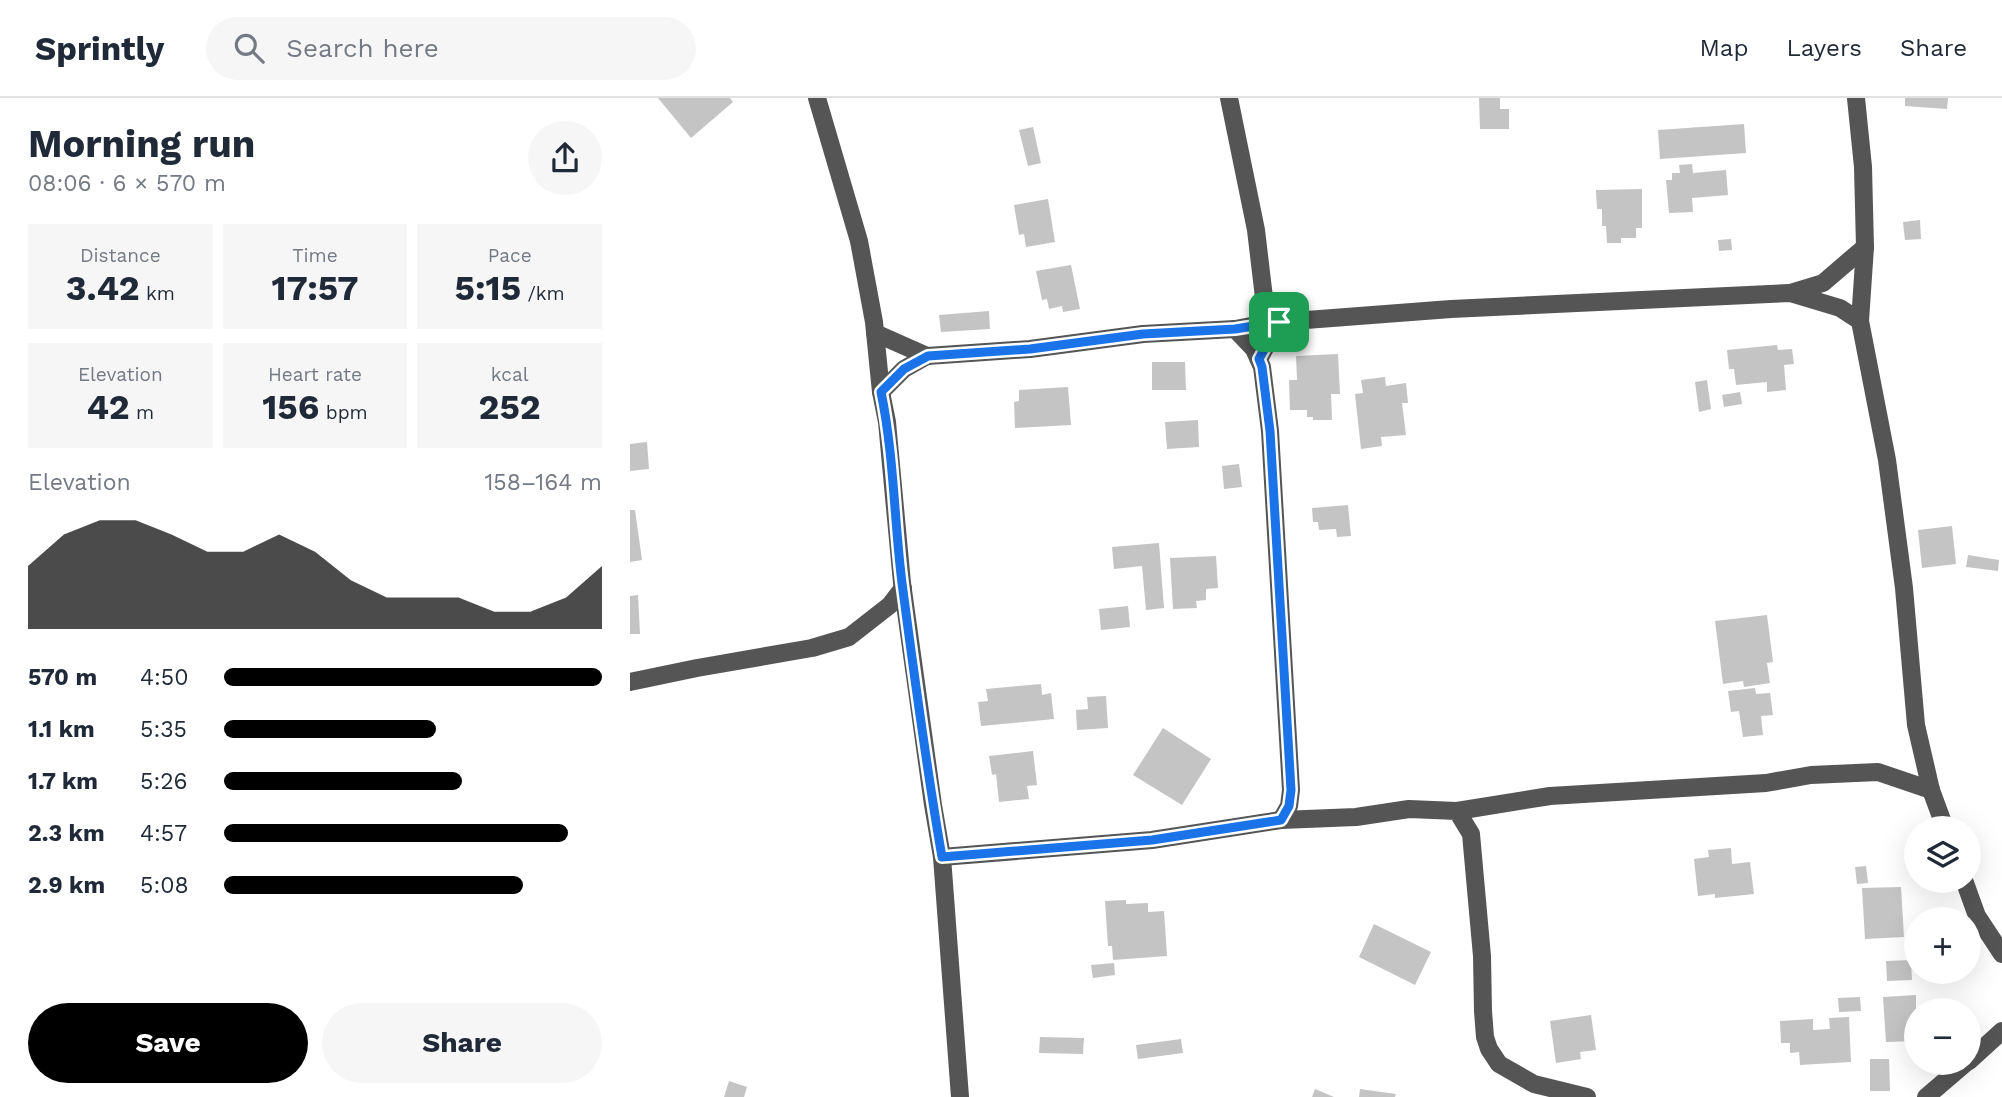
<!DOCTYPE html>
<html lang="en">
<head>
<meta charset="utf-8">
<style>
	:root { --surface:#fff; --page:#f6f6f7; --text:#1f2937; --muted:#747a83; --line:#e0e1e3; --accent:#000 }
	body { margin:0; font-family:"Work Sans",sans-serif; background:var(--page); color:var(--text); height:100vh; display:flex; flex-direction:column; font-size:26px; white-space:nowrap }
	* { box-sizing:border-box; margin:0 }
	p { font-size:23px; color:var(--muted) }
	.icon { flex:none; width:38px; height:38px; fill:none; stroke:currentColor; stroke-width:2; stroke-linecap:round; stroke-linejoin:round }
	.map { position:relative; flex:1; overflow:hidden }
	.drawer { display:flex; flex-direction:column; background:var(--surface); width:630px }
	.drawer>* { flex:none }
	.fabs { position:absolute; left:1274px; top:718px; display:grid; gap:14px }
	.fabs a { display:grid; place-items:center; width:77px; height:77px; border-radius:50%; background:var(--surface); box-shadow:0 7px 28px #0002; font-size:35px }
	.pin { position:absolute; display:grid; place-items:center; width:60px; height:60px; color:#fff; margin:-30px; border-radius:14px; box-shadow:0 4px 10px #0006 }
	.round { display:grid; place-items:center; flex:none; width:74px; height:74px; border-radius:37px; background:var(--page) }
	.headline { display:flex; align-items:center; justify-content:space-between; height:119px; padding:0 28px }
	h1 { font-size:38px; font-weight:700; line-height:52px }
	.figures { display:grid; grid-template-columns:repeat(3,1fr); gap:10px; height:119px; padding:7px 28px }
	.figures div { display:grid; align-content:center; border-radius:0px; background:var(--page); text-align:center }
	.figures b { font-size:35px; font-weight:700 }
	.figures small { font-size:19px; font-weight:400 }
	.figures p { font-size:19px }
	.chart { height:196px; padding:14px 28px }
	.chart p { display:flex; justify-content:space-between }
	.chart svg { width:100%; height:126px; margin-top:7px; fill:var(--accent); opacity:.7 }
	.cta { display:flex; gap:14px; margin-top:auto; padding:14px 28px }
	.cta a { flex:1; height:80px; border-radius:42px; background:var(--accent); color:#fff; font-size:28px; font-weight:700; line-height:80px; text-align:center }
	.cta a+a { background:var(--page); color:var(--text) }
	ul { padding:0 28px; list-style:none; font-size:23px }
	li { display:grid; grid-template-columns:112px 84px 1fr; align-items:center; height:52px }
	li i { height:18px; border-radius:9px; background:var(--accent) }
	header { display:flex; align-items:center; gap:42px; box-sizing:border-box; height:98px; padding:0 35px; background:var(--surface); border-bottom:2px solid var(--line) }
	header strong { font-size:33px }
	nav { display:flex; gap:38px; margin-inline-start:auto; font-size:24px }
	.search { width:490px; height:63px; background:var(--page); display:flex; align-items:center; gap:18px; box-sizing:border-box; padding:0 24px; border-radius:38px; color:var(--muted); font-size:26px }
	main { display:flex; flex:1; min-height:0 }
	.map>svg:first-child { display:block }
</style>
</head>
<body>
<header>
<strong>Sprintly</strong>
<div class="search"><svg class="icon" aria-label="search" viewBox="0 0 24 24"><circle cx="10" cy="10" r="6"/><path d="M15 15l6 6"/></svg>Search here</div>
<nav><a>Map</a><a>Layers</a><a>Share</a></nav>
</header>
<main>
<section class="drawer">
<div class="headline"><div><h1>Morning run</h1><p>08:06 · 6 × 570 m</p></div><a class="round"><svg class="icon" aria-label="share" viewBox="0 0 24 24"><path d="M12 15V3M7 8l5-5 5 5M5 13v7h14v-7"/></svg></a></div>
<div class="figures">
<div><p>Distance</p><b>3.42<small> km</small></b></div>
<div><p>Time</p><b>17:57</b></div>
<div><p>Pace</p><b>5:15<small> /km</small></b></div>
</div>
<div class="figures">
<div><p>Elevation</p><b>42<small> m</small></b></div>
<div><p>Heart rate</p><b>156<small> bpm</small></b></div>
<div><p>kcal</p><b>252</b></div>
</div>
<div class="chart"><p><span>Elevation</span>158–164 m</p>
<svg viewBox="0 0 160 44" preserveAspectRatio="none"><path d="M0 44V22L10 11L20 6L30 6L40 11L50 17L60 17L70 11L80 17L90 27L100 33L110 33L120 33L130 38L140 38L150 33L160 22V44z"/></svg>
</div>
<ul>
<li><b>570 m</b>4:50<i style="width:100%"></i></li>
<li><b>1.1 km</b>5:35<i style="width:56%"></i></li>
<li><b>1.7 km</b>5:26<i style="width:63%"></i></li>
<li><b>2.3 km</b>4:57<i style="width:91%"></i></li>
<li><b>2.9 km</b>5:08<i style="width:79%"></i></li>
</ul>
<div class="cta"><a>Save</a><a>Share</a></div>
</section>
<div class="map">
<svg width="1372" height="999" viewBox="0 0 1372 999">
	<rect width="100%" height="100%" fill="#fff"/>
	<g fill="#c4c4c4">
		<path d="M28,0H100L103,4L61,40Z"/>
		<path d="M849,0H870V11H879V31H850Z"/>
		<path d="M1275,0H1318L1317,11L1275,8Z"/>
		<path d="M1114,26L1116,55L1030,61L1028,32Z"/>
		<path d="M403,29L411,65L398,68L389,32Z"/>
		<path d="M1062,66L1063,75L1096,72L1098,97L1062,100L1063,114L1039,115L1036,82H1042V75H1050L1049,67Z"/>
		<path d="M1012,91V130H1006V140H991V145H977L976,128H972V111H967L966,92Z"/>
		<path d="M418,101L425,144L396,149L394,136L389,137L384,107Z"/>
		<path d="M1290,122L1291,141L1275,142L1273,124Z"/>
		<path d="M1101,141L1102,152L1089,153L1088,142Z"/>
		<path d="M441,167L450,211L433,214L432,208L419,211L417,201L412,202L406,173Z"/>
		<path d="M359,213L360,231L311,234L309,217Z"/>
		<path d="M1147,247L1148,252L1162,251L1164,266L1154,267L1156,292L1137,294V284L1106,287L1104,271H1099L1097,252Z"/>
		<path d="M708,256L710,296H701L702,322H683V319H677V312H660L659,282H667L666,258Z"/>
		<path d="M522,264H555L556,292H522Z"/>
		<path d="M755,279L756,288L776,285L778,305H772L776,337L751,339L752,348L731,351L725,296L733,295L731,282Z"/>
		<path d="M1077,282L1081,311L1069,314L1065,284Z"/>
		<path d="M438,289L441,327L385,330L384,304L389,303V292Z"/>
		<path d="M1110,294L1112,306L1094,309L1092,297Z"/>
		<path d="M568,322L569,349L537,351L535,324Z"/>
		<path d="M17,344L19,371L0,373V346Z"/>
		<path d="M609,366L612,389L594,391L592,368Z"/>
		<path d="M718,407L721,438L707,439L706,431L689,432L688,424H683L682,410Z"/>
		<path d="M0,412H5L12,462L0,464Z"/>
		<path d="M1322,428L1326,466L1292,470L1288,432Z"/>
		<path d="M529,445L534,510L516,512L512,468L484,471L482,449Z"/>
		<path d="M1338,457L1369,462L1368,473L1336,469Z"/>
		<path d="M586,458L588,490L576,491V502L566,503L567,510L543,511L540,460Z"/>
		<path d="M8,497L10,536H0V498Z"/>
		<path d="M498,508L500,529L471,532L469,511Z"/>
		<path d="M1137,517L1143,564L1137,565L1140,585L1114,589L1113,583L1093,586L1085,523Z"/>
		<path d="M411,586L412,597L421,595L424,621L351,628L348,604L358,603L356,591Z"/>
		<path d="M1125,590L1126,596L1140,595L1143,617L1131,618L1133,637L1113,639L1109,613L1101,614L1098,593Z"/>
		<path d="M476,598L478,630L447,632L446,612L458,611L457,599Z"/>
		<path d="M533,630L581,661L552,707L503,677Z"/>
		<path d="M403,653L407,687L397,688L399,701L369,704L366,676L362,677L359,658Z"/>
		<path d="M1101,750L1102,766L1120,764L1124,796L1085,800V796L1068,798L1064,761L1079,759L1078,752Z"/>
		<path d="M1236,768L1238,785L1227,786L1225,769Z"/>
		<path d="M1271,789L1274,839L1235,841L1232,790Z"/>
		<path d="M496,802V806L518,805V814L534,813L537,858L483,862L482,848H478L475,803Z"/>
		<path d="M744,826L801,854L785,887L729,859Z"/>
		<path d="M1281,862L1282,882L1257,883L1256,863Z"/>
		<path d="M484,865L485,877L463,880L461,867Z"/>
		<path d="M1286,897V943L1256,944L1253,899Z"/>
		<path d="M1230,899L1231,913L1209,914L1208,900Z"/>
		<path d="M961,917L966,952L950,954L951,961L926,965L920,923Z"/>
		<path d="M1219,919L1221,964L1170,967L1169,954L1160,955V945H1151L1150,923L1183,921V932L1200,931L1199,920Z"/>
		<path d="M410,939L454,940L453,956L409,955Z"/>
		<path d="M551,941L553,955L508,961L506,947Z"/>
		<path d="M1240,961H1259L1260,993H1240Z"/>
		<path d="M99,983L117,989L114,999H94Z"/>
		<path d="M685,991L704,999H682Z"/>
		<path d="M730,991L766,996L765,999H729Z"/>
	</g>
	<g fill="none" stroke-linecap="round" stroke-linejoin="round">
		<g stroke="#555" stroke-width="18">
			<path d="M187,0L229,143L244,224L251,294L257,324L272,485L303,707L312,759L330,999"/>
			<path d="M599,0L626,132L637,225"/>
			<path d="M1226,0L1233,69L1235,149L1230,223"/>
			<path d="M1160,195L1193,185L1235,149"/>
			<path d="M605,231L624,251L632,269L640,333L661,692L659,708L651,722"/>
			<path d="M245,235L297,258"/>
			<path d="M629,261L649,224"/>
			<path d="M251,294L274,271L297,258L400,251L513,236L605,231L637,225L821,211L1160,195L1210,210L1230,223L1257,362L1274,490L1286,627L1301,692L1315,730"/>
			<path d="M0,584L67,570L182,550L219,539L260,507L273,490"/>
			<path d="M827,713L920,698L1136,685L1181,677L1248,674L1301,692"/>
			<path d="M312,759L522,742L651,722L726,719L779,711L827,713L841,736L852,858L853,913L855,939L859,951L869,966L904,986L957,999"/>
			<path d="M1334,782L1347,818L1372,856"/>
			<path d="M1339,963L1372,933"/>
			<path d="M1296,999L1337,964"/>
		</g>
	</g>
	<g fill="none" stroke-linecap="round" stroke-linejoin="round">
		<defs>
			<path id="route" d="M649,224L629,261L632,269L640,333L661,692L659,708L651,722L522,742L312,759C296,668 284,576 272,485C264,421 264,357 251,294L274,271L298,258L400,251L513,236L605,231Z"/>
		</defs>
		<use href="#route" stroke="#fff" stroke-width="14"/>
		<use href="#route" stroke="#1a73e8" stroke-width="9"/>
	</g>
</svg>
<div class="fabs">
<a><svg class="icon" aria-label="layers" viewBox="0 0 24 24"><path d="M12 4l9 5-9 5-9-5zM3 14l9 5 9-5"/></svg></a>
<a>+</a>
<a>−</a>
</div>
<div class="pin" style="left:649px;top:224px;background:#1e9e55"><svg class="icon" aria-label="arrive" viewBox="0 0 24 24"><path d="M6 21V4h12l-3 4 3 4H6"/></svg></div>
</div>
</main>
</body>
</html>
